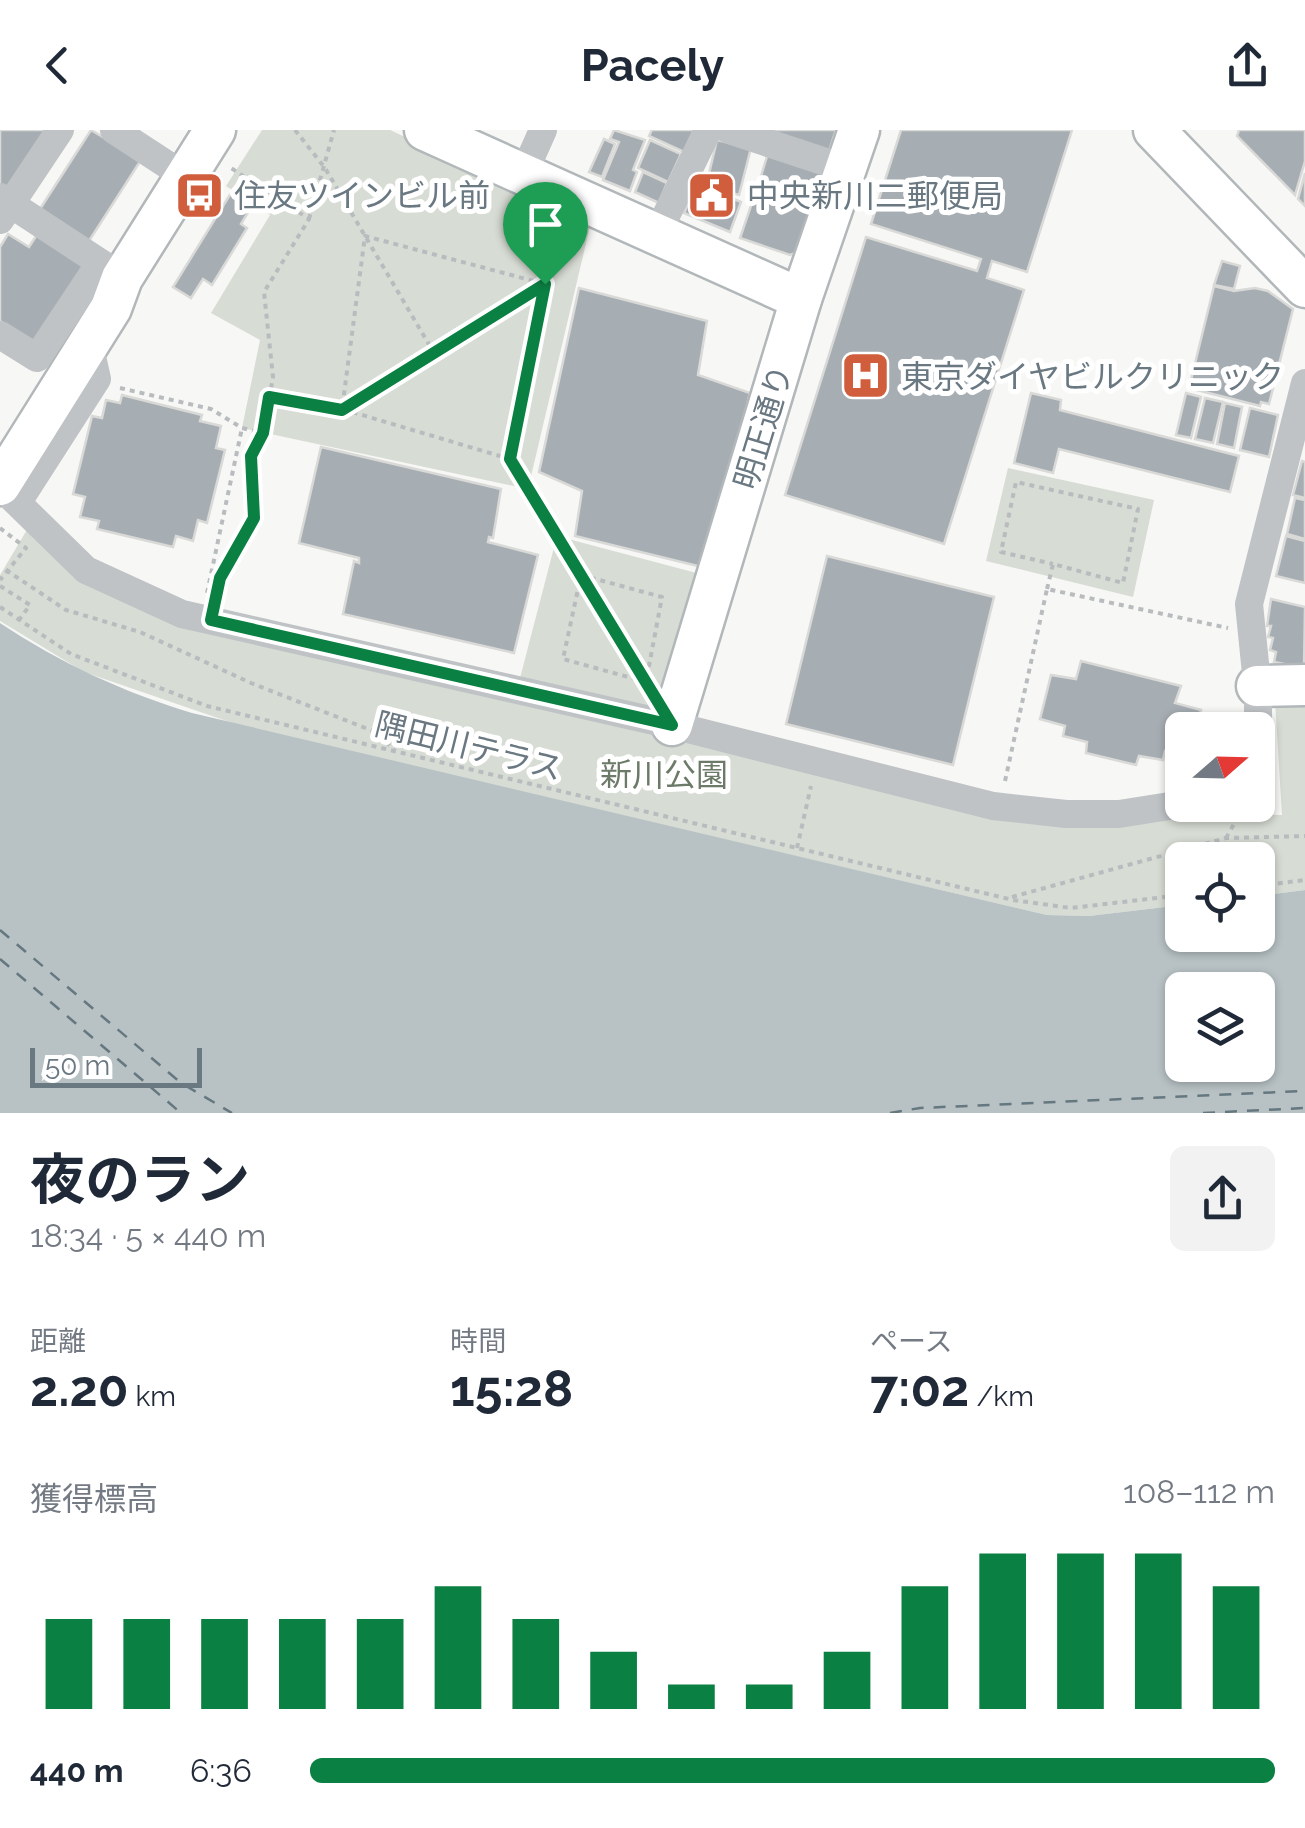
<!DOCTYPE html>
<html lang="ja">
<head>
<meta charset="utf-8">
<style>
	:root { --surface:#fff; --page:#f2f2f3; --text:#1f2937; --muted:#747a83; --accent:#0b8043 }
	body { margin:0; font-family:Raleway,"Noto Sans JP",sans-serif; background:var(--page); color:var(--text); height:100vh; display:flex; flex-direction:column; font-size:38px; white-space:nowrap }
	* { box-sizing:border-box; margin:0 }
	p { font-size:32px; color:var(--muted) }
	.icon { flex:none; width:55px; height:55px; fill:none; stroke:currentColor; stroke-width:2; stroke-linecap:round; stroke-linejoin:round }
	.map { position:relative; height:983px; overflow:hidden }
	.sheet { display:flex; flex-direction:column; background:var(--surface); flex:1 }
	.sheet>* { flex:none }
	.needle { width:65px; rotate:70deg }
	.fabs { position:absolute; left:1165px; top:582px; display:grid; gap:20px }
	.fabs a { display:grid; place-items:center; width:110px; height:110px; border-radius:15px; background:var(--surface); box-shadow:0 2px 8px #0004; font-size:50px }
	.scale { position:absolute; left:30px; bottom:25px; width:172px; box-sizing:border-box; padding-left:10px; border:5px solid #6a7882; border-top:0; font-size:28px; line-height:35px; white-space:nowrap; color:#6a7882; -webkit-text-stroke:8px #fff; paint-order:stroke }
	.pin { position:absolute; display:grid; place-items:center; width:85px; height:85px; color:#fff; margin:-102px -42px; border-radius:50% 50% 50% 0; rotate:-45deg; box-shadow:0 0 10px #0007 }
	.pin .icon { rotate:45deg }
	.round { display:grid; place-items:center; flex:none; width:105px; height:105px; border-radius:15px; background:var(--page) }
	.summary { display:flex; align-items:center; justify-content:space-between; height:170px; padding:0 30px }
	h1 { font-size:55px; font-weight:700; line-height:75px }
	.metrics { display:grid; grid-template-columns:repeat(3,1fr); gap:15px; height:170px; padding:10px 30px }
	.metrics div { display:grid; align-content:center }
	.metrics b { font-size:50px; font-weight:700 }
	.metrics small { font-size:28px; font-weight:400 }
	.metrics p { font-size:28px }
	.chart { height:280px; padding:20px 30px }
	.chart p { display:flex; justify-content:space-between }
	.chart svg { width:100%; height:180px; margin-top:10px; stroke:var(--accent); stroke-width:6 }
	ul { padding:0 30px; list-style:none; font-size:32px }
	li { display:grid; grid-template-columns:160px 120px 1fr; align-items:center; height:75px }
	li i { height:25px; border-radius:12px; background:var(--accent) }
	header { display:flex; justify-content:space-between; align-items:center; height:130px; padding:0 30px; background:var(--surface); font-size:45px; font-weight:700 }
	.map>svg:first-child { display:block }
</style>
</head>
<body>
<header><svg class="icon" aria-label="back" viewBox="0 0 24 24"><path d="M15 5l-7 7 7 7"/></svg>Pacely<svg class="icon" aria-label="share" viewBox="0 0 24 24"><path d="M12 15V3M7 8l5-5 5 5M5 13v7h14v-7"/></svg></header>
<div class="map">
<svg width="1305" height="983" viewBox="0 0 1305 983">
	<rect width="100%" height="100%" fill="#f7f7f5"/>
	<g fill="#d7dcd4">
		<path d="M262,0H390L591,92L528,359L242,298L260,210L211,183L270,85L226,56Z"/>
		<path d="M1008,338L1154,370L1133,467L986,431Z"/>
		<path d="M34,388L86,440L182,484L1110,696L1194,683L1282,685L1275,571L1305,569V760L1258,766V730H1182V775L1089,786L1047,785L241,596L84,542L0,491V445Z"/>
		<path d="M557,406L704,445L666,585L519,552Z"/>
	</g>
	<path fill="#b8c2c5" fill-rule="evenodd" d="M0,493C60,533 123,562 192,583L1047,785L1089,786L1182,775V805H1258V766L1305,760V983H0ZM1182,860H1258V935H1182Z"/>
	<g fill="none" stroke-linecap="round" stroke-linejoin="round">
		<g stroke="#65777f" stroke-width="2.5" stroke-dasharray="12 10" stroke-linecap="butt">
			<path d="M0,800L181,953L232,983"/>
			<path d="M0,829L181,983"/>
			<path d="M890,983L920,978L1305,961"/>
			<path d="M1203,983L1305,978"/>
		</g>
	</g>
	<g fill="#a7aeb3" stroke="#d9d9d7" stroke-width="2.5">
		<path d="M0,0H46L8,60L0,55Z"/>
		<path d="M91,0L141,30L89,111L40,79Z"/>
		<path d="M614,0L645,10L633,40L637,42L630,61L603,50L619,12L610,9Z"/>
		<path d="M652,0H694L684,22L649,6Z"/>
		<path d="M762,0H836L829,21Z"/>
		<path d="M901,0H1072L1027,142L992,131L987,148L1024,160L944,414L785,365L866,107L977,141L981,129L871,94Z"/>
		<path d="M1239,0H1305V31L1295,65L1237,6Z"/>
		<path d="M604,9L615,14L602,47L589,42Z"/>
		<path d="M650,10L681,24L668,52L638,38Z"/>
		<path d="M717,10L751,18L739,65L706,56Z"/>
		<path d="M768,23L823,39L813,73L758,56Z"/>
		<path d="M643,42L667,53L659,73L635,62Z"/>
		<path d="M1305,43V76L1298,69Z"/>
		<path d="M697,53L741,72L730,102L684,83Z"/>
		<path d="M757,58L813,76L798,122L790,125L740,108Z"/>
		<path d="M231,63L252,76L241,94L247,98L212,155L203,149L191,168L173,157Z"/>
		<path d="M38,103L86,132L36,214L0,191V117L8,104L29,117Z"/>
		<path d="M1222,131L1240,136L1234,159L1214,155Z"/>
		<path d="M1214,156L1234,161L1255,158L1268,161L1293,179L1269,274L1261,272L1260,276L1189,258Z"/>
		<path d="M579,158L707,191L698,245L750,263L706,438L575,406L582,361L539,342Z"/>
		<path d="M1031,263L1061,270L1060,280L1239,326L1230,362L1059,319L1053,343L1014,333Z"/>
		<path d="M1186,263L1201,267L1191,308L1176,305Z"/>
		<path d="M122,265L202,285L200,291L221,296L216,318L225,320L207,393L198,390L193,411L176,406L173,417L97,399L99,391L80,387L85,367L73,364L92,286L102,288L106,270L120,273Z"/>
		<path d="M1205,268L1223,272L1213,313L1195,309Z"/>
		<path d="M1225,273L1242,277L1234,318L1217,314Z"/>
		<path d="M1250,278L1278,285L1269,327L1240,320Z"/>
		<path d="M321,317L501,359L493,408L489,407L488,412L538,425L514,523L343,484L354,431L359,433V428L299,413Z"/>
		<path d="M1302,331L1305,332V368L1293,365Z"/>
		<path d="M1295,368L1305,370V409L1287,404Z"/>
		<path d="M1286,406L1305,411V453L1276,446Z"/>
		<path d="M827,426L994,467L953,635L786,594Z"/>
		<path d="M1271,469L1305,477L1304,538L1274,532L1276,522L1270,520L1273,508L1268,507L1271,496H1267Z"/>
		<path d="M1081,531L1181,556L1175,573L1201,580L1196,600H1182V624L1165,621L1163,630L1139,626L1136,635L1086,623L1087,612L1063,606L1065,596L1040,589L1051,545L1076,549Z"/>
	</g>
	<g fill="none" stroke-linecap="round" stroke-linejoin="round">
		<defs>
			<g id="secondary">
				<path d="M425,0L801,169"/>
				<path d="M1154,0L1305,157"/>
				<path d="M0,355L111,178L122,148L215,0"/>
				<path d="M1257,556L1305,555"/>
				<path d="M672,595L801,169L859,0"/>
			</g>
		</defs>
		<use href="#secondary" stroke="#b2b7ba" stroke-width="45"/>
		<g stroke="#b9bcbe" stroke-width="4" stroke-dasharray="5 5" stroke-linecap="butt">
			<path d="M295,0L325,38L434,223"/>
			<path d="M309,89L334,0"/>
			<path d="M120,258L211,279L242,298L262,303"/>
			<path d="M269,267L342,279L545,154L510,329L342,279L365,106L545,154L555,93"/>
			<path d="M510,329L650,560"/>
			<path d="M0,398L26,418L0,450"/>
			<path d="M6,440L66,480L140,502L251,553L378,603L395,621"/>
			<path d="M581,445L662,467L646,552L563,529Z"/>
			<path d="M0,456L30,475L19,490"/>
			<path d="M1047,459L1053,434L1123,453L1138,379L1016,352L1001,422L1053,434"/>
			<path d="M207,463L242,298"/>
			<path d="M216,465L220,448L254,388L251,326L263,303L273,247L264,162L309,89L228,36"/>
			<path d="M0,477L71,524L207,576L1013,770L1071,778L1182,765"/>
			<path d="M1005,651L1047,459L1228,498"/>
			<path d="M1226,708L1245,675"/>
			<path d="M797,718L811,656"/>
			<path d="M1258,756L1305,750"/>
			<path d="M1012,767L1226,708L1305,706"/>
		</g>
		<g stroke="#bfc3c6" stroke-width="28">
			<path d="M114,0L186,47"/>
			<path d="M729,0L847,39"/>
			<path d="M523,45L543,0"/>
			<path d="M0,67L113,141"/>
			<path d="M0,90L60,0"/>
			<path d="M657,104L708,0"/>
			<path d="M0,205L37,228L100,133"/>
			<path d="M0,356L86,440L182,484L672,595L993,676L1066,684H1119L1182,674"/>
			<path d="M18,372L97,249L89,213"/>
			<path d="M1258,632V563L1249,474L1305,253"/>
		</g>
		<use href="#secondary" stroke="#fff" stroke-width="40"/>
	</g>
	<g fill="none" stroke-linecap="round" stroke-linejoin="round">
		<defs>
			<path id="route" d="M545,154L510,329L672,595L211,490L220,448L254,388L251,326L263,303L269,267L342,280Z"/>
		</defs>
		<use href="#route" stroke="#fff" stroke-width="20"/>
		<use href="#route" stroke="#0b8043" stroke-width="12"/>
	</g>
	<defs>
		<symbol id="bus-square" viewBox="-11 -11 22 22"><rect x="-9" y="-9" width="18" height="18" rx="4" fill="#d05e3c" stroke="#fff"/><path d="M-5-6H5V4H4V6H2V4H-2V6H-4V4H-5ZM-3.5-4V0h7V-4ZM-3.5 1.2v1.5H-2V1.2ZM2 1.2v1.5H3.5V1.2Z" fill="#fff"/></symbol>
		<symbol id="civic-square" viewBox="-11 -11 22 22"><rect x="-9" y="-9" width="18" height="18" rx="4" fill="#d05e3c" stroke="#fff"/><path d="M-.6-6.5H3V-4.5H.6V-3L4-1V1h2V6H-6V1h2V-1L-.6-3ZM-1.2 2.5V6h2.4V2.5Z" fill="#fff"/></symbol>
		<symbol id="hospital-square" viewBox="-11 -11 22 22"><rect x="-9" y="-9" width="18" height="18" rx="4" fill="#d05e3c" stroke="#fff"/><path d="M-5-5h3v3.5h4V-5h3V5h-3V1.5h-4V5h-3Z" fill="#fff"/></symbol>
	</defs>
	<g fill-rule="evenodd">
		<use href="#bus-square" x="172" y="38" width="55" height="55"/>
		<use href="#civic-square" x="684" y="38" width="55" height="55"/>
		<use href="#hospital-square" x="838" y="218" width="55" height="55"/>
	</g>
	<g text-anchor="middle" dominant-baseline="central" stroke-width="10" stroke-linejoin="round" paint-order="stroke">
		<g font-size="32" fill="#6a7882" stroke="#fff" text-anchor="start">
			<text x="234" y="65">住友ツインビル前</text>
			<text x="747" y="65">中央新川二郵便局</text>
			<text x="901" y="246">東京ダイヤビルクリニック</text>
		</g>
		<g font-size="32" fill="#6a7882" stroke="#fff">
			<text transform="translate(763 297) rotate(-73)">明正通り</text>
			<text transform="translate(469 616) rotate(14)">隅田川テラス</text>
		</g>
		<g font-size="32" fill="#6c7a68" stroke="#fff">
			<text x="664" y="644">新川公園</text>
		</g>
	</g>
</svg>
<div class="fabs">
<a><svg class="needle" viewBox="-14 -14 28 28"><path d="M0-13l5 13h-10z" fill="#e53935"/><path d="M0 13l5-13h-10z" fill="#747a83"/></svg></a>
<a><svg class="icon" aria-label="locate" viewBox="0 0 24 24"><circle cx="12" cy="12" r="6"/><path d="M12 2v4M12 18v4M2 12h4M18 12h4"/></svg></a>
<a><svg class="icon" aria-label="layers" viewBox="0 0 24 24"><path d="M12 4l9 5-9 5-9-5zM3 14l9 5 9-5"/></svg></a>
</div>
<div class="scale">50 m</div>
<div class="pin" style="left:545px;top:154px;background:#1e9e55"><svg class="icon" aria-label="arrive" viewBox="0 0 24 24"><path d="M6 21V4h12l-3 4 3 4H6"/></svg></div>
</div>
<section class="sheet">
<div class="summary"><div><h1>夜のラン</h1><p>18:34 · 5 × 440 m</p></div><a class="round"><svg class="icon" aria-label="share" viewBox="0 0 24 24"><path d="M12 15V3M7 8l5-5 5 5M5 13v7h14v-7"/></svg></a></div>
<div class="metrics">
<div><p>距離</p><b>2.20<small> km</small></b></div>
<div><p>時間</p><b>15:28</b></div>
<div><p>ペース</p><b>7:02<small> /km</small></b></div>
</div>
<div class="chart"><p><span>獲得標高</span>108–112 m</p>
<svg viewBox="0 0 160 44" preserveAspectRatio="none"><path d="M5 44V22M15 44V22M25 44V22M35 44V22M45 44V22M55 44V14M65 44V22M75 44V30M85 44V38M95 44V38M105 44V30M115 44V14M125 44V6M135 44V6M145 44V6M155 44V14"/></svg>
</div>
<ul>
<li><b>440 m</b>6:36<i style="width:100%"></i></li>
</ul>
</section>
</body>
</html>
